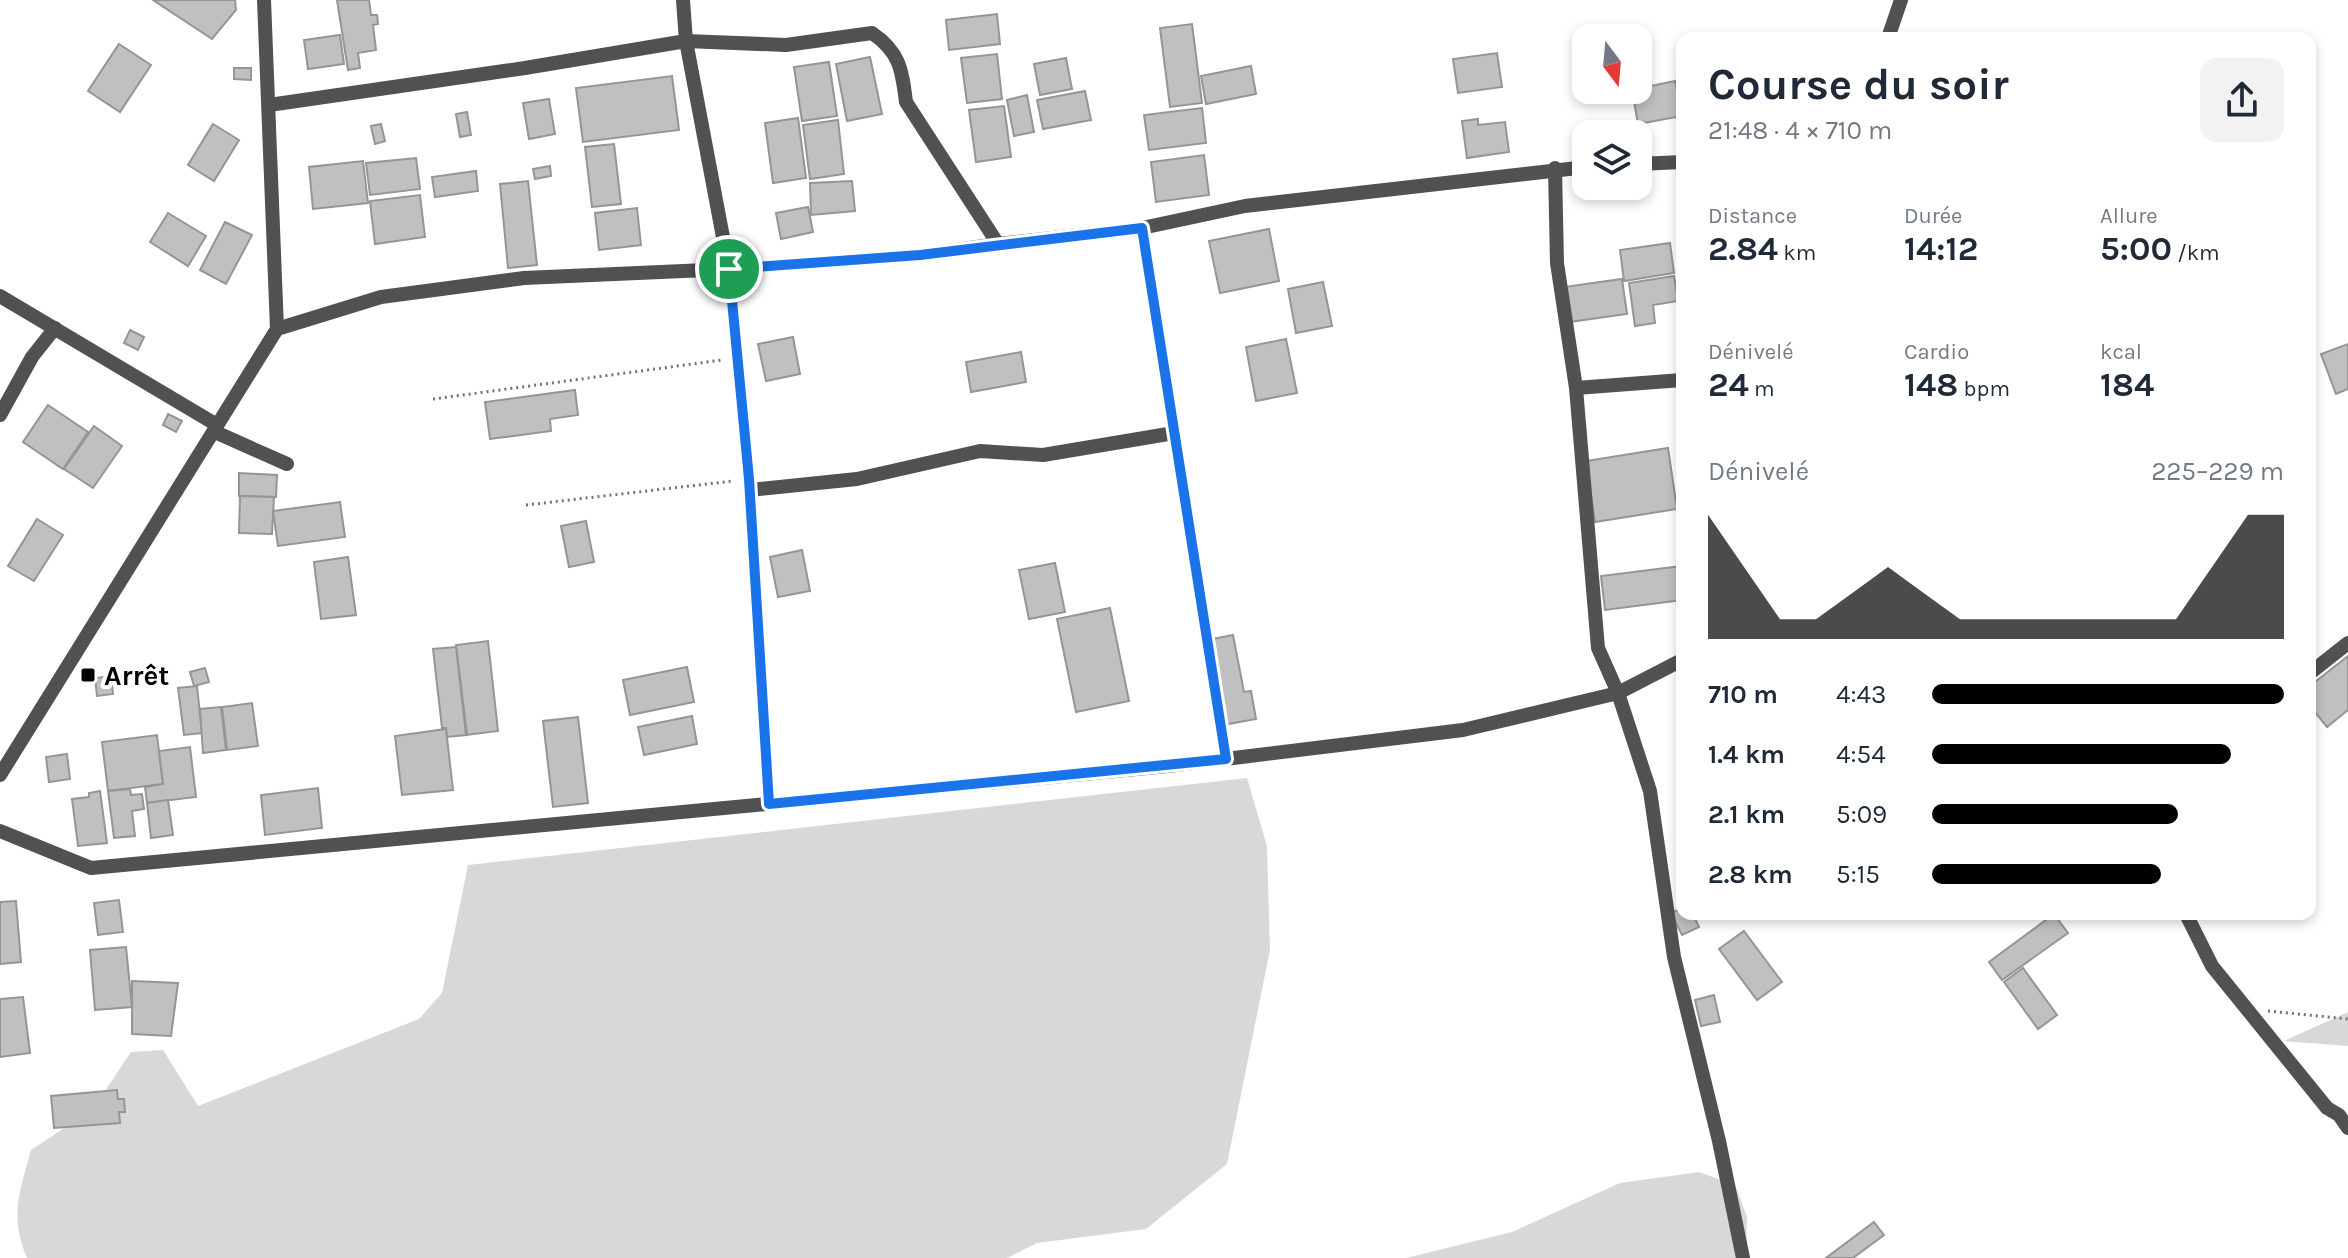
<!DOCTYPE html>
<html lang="fr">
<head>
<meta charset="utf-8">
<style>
	:root { --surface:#fff; --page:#f2f2f3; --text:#1f2937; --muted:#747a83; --accent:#000 }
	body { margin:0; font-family:Karla,sans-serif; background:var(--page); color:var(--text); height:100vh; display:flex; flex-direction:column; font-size:30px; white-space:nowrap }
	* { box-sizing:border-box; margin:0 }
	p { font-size:26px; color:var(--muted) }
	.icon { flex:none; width:44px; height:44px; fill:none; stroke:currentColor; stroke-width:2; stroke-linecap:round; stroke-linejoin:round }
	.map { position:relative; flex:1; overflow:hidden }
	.sheet { position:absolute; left:1676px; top:32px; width:640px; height:888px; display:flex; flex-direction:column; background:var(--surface); border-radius:16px; box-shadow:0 4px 12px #0003 }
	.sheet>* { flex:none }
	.needle { width:52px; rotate:164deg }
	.tools { position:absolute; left:1572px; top:24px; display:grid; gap:16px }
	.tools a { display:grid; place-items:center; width:80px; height:80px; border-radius:16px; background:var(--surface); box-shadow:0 4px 12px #0003; font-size:40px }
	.pin { position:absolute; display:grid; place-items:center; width:68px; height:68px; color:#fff; margin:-34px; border:4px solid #fff; border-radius:50%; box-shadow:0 2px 8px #0007 }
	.round { display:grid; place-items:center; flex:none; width:84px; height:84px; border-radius:16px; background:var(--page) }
	.head { display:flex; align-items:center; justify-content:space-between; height:136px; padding:0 32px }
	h1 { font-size:44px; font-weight:700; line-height:60px }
	.metrics { display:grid; grid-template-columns:repeat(3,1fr); gap:12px; height:136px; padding:8px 32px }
	.metrics div { display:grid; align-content:center }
	.metrics b { font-size:34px; font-weight:700 }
	.metrics small { font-size:22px; font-weight:400 }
	.metrics p { font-size:22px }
	.chart { height:224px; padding:16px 32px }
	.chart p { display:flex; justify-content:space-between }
	.chart svg { width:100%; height:144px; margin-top:8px; fill:var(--accent); opacity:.7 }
	ul { padding:0 32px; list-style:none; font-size:26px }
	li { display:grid; grid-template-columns:128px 96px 1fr; align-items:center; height:60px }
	li i { height:20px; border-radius:10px; background:var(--accent) }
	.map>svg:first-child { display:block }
</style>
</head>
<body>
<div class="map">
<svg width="2348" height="1258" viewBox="0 0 2348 1258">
	<rect width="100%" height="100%" fill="#fff"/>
	<g fill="#d8d8d8">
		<path d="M1247,778L1267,846L1270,950L1227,1164L1146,1229L1037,1243L1007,1258H27C9,1216 20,1191 31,1150L93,1109L131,1052L163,1050L198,1106L419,1019L442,993L468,865Z"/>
		<path d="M2348,1012V1046L2284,1041Z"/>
		<path d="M1699,1172L1735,1185L1747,1217L1746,1258H1406L1512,1232L1620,1183Z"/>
	</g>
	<g fill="#c0c0c0" stroke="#959595" stroke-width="2">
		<path d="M153,0H235L236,10L212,39Z"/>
		<path d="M337,0H369L371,15H377L378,24L373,25L376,50L358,53L360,68L348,70Z"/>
		<path d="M997,14L1000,44L949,50L946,20Z"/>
		<path d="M1192,24L1202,103L1170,107L1160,28Z"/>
		<path d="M340,35L344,64L308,69L304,40Z"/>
		<path d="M119,44L151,65L120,112L88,91Z"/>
		<path d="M1497,53L1502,87L1458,93L1453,59Z"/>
		<path d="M997,54L1002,99L967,103L961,58Z"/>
		<path d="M870,57L882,114L847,121L836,64Z"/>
		<path d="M1066,58L1072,89L1040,95L1034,64Z"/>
		<path d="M829,62L837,116L802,121L794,67Z"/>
		<path d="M1251,66L1256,94L1206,104L1201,76Z"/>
		<path d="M234,68H251V80L234,79Z"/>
		<path d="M672,76L679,130L583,142L576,88Z"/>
		<path d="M1675,81L1682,116L1638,124L1632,90Z"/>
		<path d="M1085,91L1091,120L1043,129L1037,100Z"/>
		<path d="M1027,95L1034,132L1014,136L1007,100Z"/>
		<path d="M549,99L555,134L529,139L523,103Z"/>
		<path d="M1004,106L1011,157L976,162L969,110Z"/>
		<path d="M1202,108L1206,143L1149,150L1144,115Z"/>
		<path d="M467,112L471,135L460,137L456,114Z"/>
		<path d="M798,118L806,178L773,183L765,123Z"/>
		<path d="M1478,119V125L1505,122L1509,152L1467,158L1462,121Z"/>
		<path d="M838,120L844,174L810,179L803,125Z"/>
		<path d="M213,124L239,140L214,181L188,165Z"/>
		<path d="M381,124L385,141L375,144L371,126Z"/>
		<path d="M614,144L621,204L592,207L585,147Z"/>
		<path d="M1204,155L1209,195L1156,202L1151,162Z"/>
		<path d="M416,158L420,189L370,195L366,163Z"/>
		<path d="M363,161L368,203L313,209L309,167Z"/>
		<path d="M550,166L551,176L535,179L533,169Z"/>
		<path d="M476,171L478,191L435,197L432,177Z"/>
		<path d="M528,181L537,265L508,268L500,184Z"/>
		<path d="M852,181L855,211L811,215L810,183Z"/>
		<path d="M420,195L425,237L375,244L370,201Z"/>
		<path d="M808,207L813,232L781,239L776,213Z"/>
		<path d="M637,208L641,245L599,250L595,213Z"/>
		<path d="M168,213L206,236L188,266L150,242Z"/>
		<path d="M225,222L252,235L226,284L200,270Z"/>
		<path d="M1269,229L1279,281L1220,293L1209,241Z"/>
		<path d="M1670,243L1674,273L1624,281L1620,250Z"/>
		<path d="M1674,276L1678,301L1653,305L1655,323L1635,326L1629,283Z"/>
		<path d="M1622,279L1627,314L1569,322L1564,287Z"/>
		<path d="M1323,282L1332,326L1296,333L1288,289Z"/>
		<path d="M130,330L144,337L138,350L124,343Z"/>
		<path d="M793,337L800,374L766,381L758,344Z"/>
		<path d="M1286,339L1297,393L1256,401L1246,347Z"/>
		<path d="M2348,344V389L2336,394L2321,354Z"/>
		<path d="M1021,352L1026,382L971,392L966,362Z"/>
		<path d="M575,390L578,415L550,419L551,431L490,439L485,402Z"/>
		<path d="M48,405L88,432L63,469L23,442Z"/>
		<path d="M168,414L182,421L176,432L163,425Z"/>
		<path d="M94,426L122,446L93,488L64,469Z"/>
		<path d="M1668,448L1677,509L1595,522L1586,461Z"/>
		<path d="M239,473L277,475L276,497L239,496Z"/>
		<path d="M240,496L274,497L272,534L239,533Z"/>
		<path d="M340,502L345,537L278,546L273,511Z"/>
		<path d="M37,519L63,535L34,581L8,566Z"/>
		<path d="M586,521L594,562L569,567L561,526Z"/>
		<path d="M802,550L810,591L778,597L770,557Z"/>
		<path d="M348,557L356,615L321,619L314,562Z"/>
		<path d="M1055,563L1065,612L1029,619L1019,570Z"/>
		<path d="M1682,566V600L1605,610L1601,576Z"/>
		<path d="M1110,608L1129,701L1076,712L1057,619Z"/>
		<path d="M1233,635L1244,692L1251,691L1256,719L1223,725L1207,640Z"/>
		<path d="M488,641L498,731L467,735L456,645Z"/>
		<path d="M456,647L466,735L447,737L446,728H442L433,649Z"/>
		<path d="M2348,656V710L2327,727L2310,706V686Z"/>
		<path d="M687,667L694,702L630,715L623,680Z"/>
		<path d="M205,668L209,682L194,686L190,672Z"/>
		<path d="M111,676L113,694L97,696L95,678Z"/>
		<path d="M197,686L202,733L184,735L178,688Z"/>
		<path d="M252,703L258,746L227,750L222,707Z"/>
		<path d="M221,707L226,750L203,753L200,709Z"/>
		<path d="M692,716L697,744L644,755L638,727Z"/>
		<path d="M578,717L588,803L553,807L543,721Z"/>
		<path d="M446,729L453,790L402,795L395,736Z"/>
		<path d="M157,735L163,784L108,791L102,742Z"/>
		<path d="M190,747L196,797L147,803L145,787L163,784L159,751Z"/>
		<path d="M67,754L70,779L49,782L46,757Z"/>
		<path d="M318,788L322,828L265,835L261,795Z"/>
		<path d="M130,789L131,795L142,794L144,809L132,811L135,836L114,838L108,791Z"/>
		<path d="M100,791L107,843L78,846L72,799L89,797V793Z"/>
		<path d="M168,800L173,835L151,838L147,803Z"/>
		<path d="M119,900L123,932L98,935L94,903Z"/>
		<path d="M16,901L21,962L0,964V902Z"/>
		<path d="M1682,908V914H1693L1699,927L1682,935L1671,913Z"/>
		<path d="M2054,914L2068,933L2002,980L1989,962Z"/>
		<path d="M1744,931L1782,982L1757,1000L1719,949Z"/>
		<path d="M126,947L132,1007L95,1010L90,950Z"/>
		<path d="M2023,968L2057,1015L2038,1029L2004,982Z"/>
		<path d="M132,981L178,983L171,1036L132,1034Z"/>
		<path d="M1714,995L1720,1022L1701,1026L1695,1000Z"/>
		<path d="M23,997L30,1053L0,1057V999Z"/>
		<path d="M117,1090L118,1099H124L125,1112H119L120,1123L54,1128L51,1096Z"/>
		<path d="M1874,1222L1884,1235L1853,1258H1826Z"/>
	</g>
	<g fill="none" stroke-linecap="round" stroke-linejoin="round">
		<g stroke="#737373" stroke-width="3" stroke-dasharray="2 4" stroke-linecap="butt">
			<path d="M433,399L722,360"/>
			<path d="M526,505L733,481"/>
			<path d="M2268,1011L2348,1019"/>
		</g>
		<g stroke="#515151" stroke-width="14">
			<path d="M1888,38L1901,0"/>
			<path d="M269,105L525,68L686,41L786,45L872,33C900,52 902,70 906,102L998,244L1142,228L1245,206L1586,167"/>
			<path d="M1638,164L1682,162"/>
			<path d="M1555,168L1557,263L1576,388L1598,648L1618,693L1650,791L1674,957L1719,1141L1743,1258"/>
			<path d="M1142,228L1226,759"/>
			<path d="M0,296L217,425L215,432L287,464"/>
			<path d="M277,329L381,297L524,278L729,269L686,41L683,0"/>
			<path d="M1576,388L1682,380"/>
			<path d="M0,415L32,357L55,328"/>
			<path d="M750,490L857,479L980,451L1043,455L1174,433"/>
			<path d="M2310,673L2348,643"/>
			<path d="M0,775L277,329L264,0"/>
			<path d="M769,804L749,479L729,269L920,255L998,244"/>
			<path d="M0,831L91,868L1168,766L1463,730L1618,693L1682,660"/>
			<path d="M2186,914L2212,966L2327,1108L2339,1115L2348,1128"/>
		</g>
	</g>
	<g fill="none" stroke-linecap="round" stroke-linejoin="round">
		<defs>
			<path id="route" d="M1142,228L1226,759L769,804L749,479L729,269L920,255Z"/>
		</defs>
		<use href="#route" stroke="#fff" stroke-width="16"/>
		<use href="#route" stroke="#1a73e8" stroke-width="10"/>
	</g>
	<rect fill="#000" stroke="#fff" stroke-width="3" x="80" y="667" width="16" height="16" rx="4"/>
	<g text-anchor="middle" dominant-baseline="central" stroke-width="8" stroke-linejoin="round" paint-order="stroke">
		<g font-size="28" font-weight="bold" fill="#000" stroke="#fff" text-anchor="start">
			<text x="104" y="675">Arrêt</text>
		</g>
	</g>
</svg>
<div class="tools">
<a><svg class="needle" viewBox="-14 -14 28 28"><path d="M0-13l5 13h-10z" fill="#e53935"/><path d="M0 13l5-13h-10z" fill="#747a83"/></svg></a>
<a><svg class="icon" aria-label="layers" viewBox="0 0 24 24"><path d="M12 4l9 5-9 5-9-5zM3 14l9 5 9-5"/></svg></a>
</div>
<div class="pin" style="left:729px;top:269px;background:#1e9e55"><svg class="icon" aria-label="arrive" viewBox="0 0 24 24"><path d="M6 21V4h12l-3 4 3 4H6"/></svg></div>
<section class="sheet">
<div class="head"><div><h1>Course du soir</h1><p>21:48 · 4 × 710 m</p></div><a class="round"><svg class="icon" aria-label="share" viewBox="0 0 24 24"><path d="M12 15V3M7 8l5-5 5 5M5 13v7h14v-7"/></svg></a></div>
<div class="metrics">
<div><p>Distance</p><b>2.84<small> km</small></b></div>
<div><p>Durée</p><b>14:12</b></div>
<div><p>Allure</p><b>5:00<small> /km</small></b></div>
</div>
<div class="metrics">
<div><p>Dénivelé</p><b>24<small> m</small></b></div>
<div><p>Cardio</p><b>148<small> bpm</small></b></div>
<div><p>kcal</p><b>184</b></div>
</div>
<div class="chart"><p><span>Dénivelé</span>225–229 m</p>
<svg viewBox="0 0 160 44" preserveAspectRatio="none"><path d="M0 44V6L10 22L20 38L30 38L40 30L50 22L60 30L70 38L80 38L90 38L100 38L110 38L120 38L130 38L140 22L150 6L160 6V44z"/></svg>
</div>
<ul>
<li><b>710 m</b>4:43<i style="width:100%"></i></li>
<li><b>1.4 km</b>4:54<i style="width:85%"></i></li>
<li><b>2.1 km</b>5:09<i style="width:70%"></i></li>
<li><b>2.8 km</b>5:15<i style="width:65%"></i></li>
</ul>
</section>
</div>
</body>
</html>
